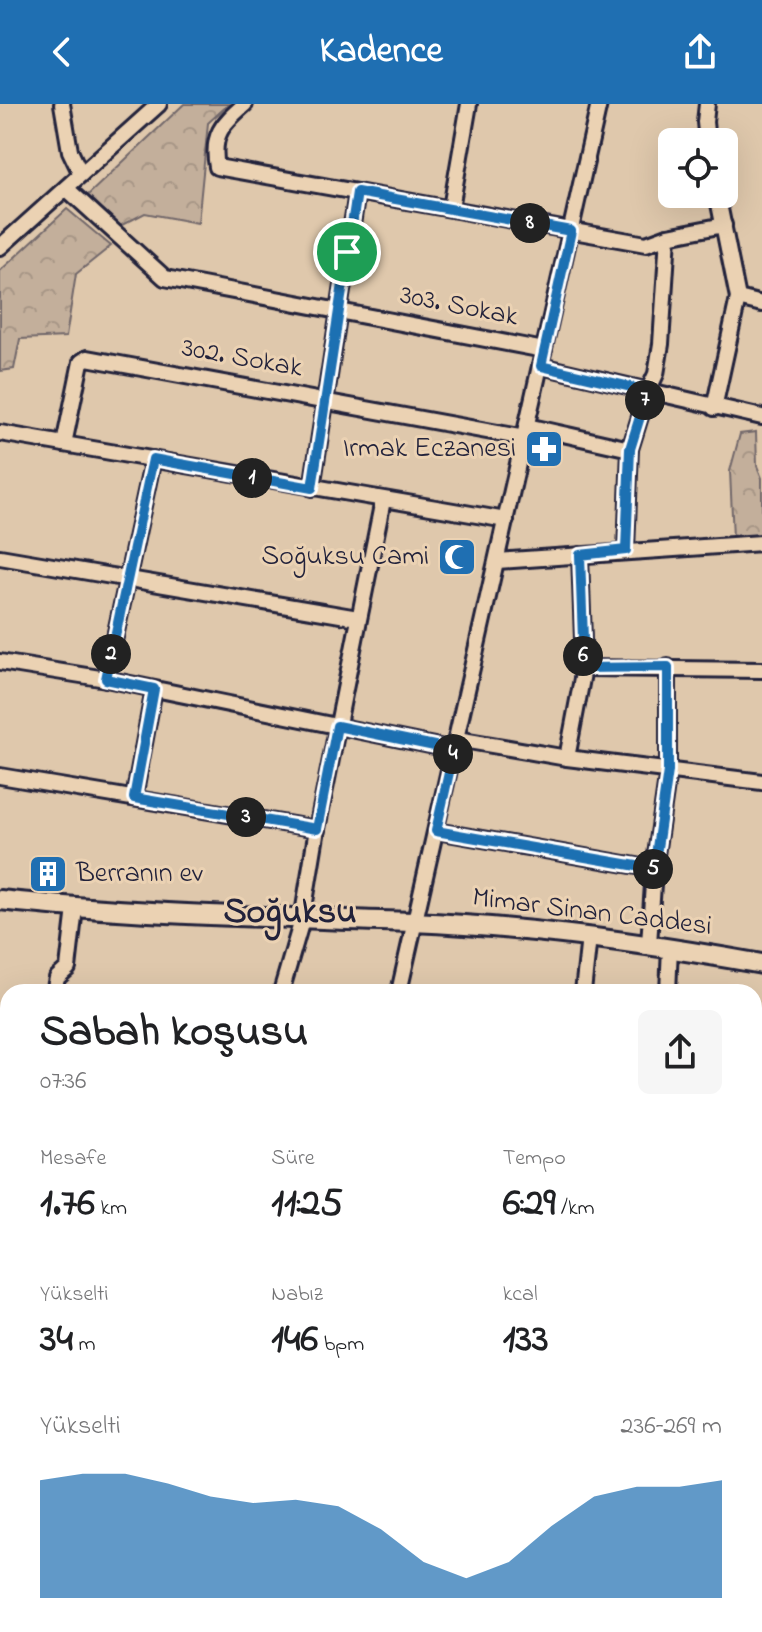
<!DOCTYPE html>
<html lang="tr">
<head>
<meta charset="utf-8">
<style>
	:root { --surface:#fff; --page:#f6f6f6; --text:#202124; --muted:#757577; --accent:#1f6fb2 }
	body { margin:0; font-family:"Indie Flower",sans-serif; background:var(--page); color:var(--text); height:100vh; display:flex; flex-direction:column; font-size:30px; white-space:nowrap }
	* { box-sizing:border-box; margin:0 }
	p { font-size:26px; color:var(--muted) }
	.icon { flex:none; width:44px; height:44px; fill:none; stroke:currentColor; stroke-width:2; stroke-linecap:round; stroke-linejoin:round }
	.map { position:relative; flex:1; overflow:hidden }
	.details { position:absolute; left:0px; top:880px; width:762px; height:648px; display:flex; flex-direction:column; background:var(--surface); border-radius:24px 24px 0 0; box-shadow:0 8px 32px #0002 }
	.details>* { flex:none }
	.controls { position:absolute; left:658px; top:24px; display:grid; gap:16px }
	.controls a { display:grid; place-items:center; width:80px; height:80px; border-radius:12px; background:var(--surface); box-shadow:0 8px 32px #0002; font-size:40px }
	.pin { position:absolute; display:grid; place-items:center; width:68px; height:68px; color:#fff; margin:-34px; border:4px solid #fff; border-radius:50%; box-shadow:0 2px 8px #0007 }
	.km { position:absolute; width:40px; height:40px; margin:-20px; border-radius:50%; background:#222; color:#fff; font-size:22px; line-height:40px; text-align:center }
	.round { display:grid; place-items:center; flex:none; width:84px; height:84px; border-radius:12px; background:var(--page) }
	.headline { display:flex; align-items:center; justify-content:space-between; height:136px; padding:0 40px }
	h1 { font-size:44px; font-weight:700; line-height:60px }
	.metrics { display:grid; grid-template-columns:repeat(3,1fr); gap:12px; height:136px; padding:8px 40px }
	.metrics div { display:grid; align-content:center }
	.metrics b { font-size:40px; font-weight:700 }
	.metrics small { font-size:22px; font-weight:400 }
	.metrics p { font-size:22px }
	.chart { height:224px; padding:16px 40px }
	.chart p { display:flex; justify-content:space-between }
	.chart svg { width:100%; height:144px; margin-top:8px; fill:var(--accent); opacity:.7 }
	header { display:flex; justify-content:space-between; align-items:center; height:104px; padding:0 40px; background:var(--accent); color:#fff; font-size:36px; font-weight:700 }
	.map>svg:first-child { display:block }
</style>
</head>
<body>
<header><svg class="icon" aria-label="back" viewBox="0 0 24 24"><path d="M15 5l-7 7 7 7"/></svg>Kadence<svg class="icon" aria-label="share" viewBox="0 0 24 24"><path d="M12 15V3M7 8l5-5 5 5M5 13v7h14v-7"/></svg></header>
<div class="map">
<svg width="762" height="1528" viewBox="0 0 762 1528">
	<defs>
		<pattern id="forest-firs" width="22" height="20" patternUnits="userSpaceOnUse" patternTransform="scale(2)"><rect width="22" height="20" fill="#c3af9b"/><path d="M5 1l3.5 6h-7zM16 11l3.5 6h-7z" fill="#a79686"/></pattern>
		<pattern id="park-crowns" width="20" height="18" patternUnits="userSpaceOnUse" patternTransform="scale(2)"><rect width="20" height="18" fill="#c3af9b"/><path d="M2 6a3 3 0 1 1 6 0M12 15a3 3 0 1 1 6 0" fill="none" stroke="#a79686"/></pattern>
	</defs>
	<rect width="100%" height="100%" fill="#dfc8ac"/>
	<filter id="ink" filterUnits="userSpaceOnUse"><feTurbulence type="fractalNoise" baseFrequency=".0125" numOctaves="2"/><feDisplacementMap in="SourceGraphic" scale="16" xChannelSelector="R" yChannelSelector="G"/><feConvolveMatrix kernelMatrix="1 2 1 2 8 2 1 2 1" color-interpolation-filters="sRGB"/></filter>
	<g filter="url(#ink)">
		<path fill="url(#forest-firs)" stroke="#72686b" stroke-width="2" d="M0,1440L8,1442V1473L0,1472Z"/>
		<g fill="url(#park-crowns)" stroke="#72686b" stroke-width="2">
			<path d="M184,0H229L208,19L198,119L145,109L120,122L88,91Z"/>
			<path d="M67,105L111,142L76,170L66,233L20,235L14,265L0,267V167Z"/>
			<path d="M756,328L757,362L762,374V434H733L730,367L740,330Z"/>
		</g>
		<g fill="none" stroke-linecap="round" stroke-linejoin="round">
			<defs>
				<g id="minor">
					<path d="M62,0L70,47L81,70"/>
					<path d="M245,0C222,20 211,31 217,63L646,140L668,132L724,121"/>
					<path d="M707,38L705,18L707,0"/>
					<path d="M66,84L165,174L544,246"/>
					<path d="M451,104L469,0"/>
					<path d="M0,143L159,0"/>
					<path d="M738,194L762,200"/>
					<path d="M541,262L762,313"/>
					<path d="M714,304L738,194L717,90"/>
					<path d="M527,322L630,345"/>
					<path d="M0,329L506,416"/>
					<path d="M64,340L81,258L87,254L525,334"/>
					<path d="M312,384L357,88"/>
					<path d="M626,446L630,345L648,287L656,270L661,240L668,132"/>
					<path d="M0,453L358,514"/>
					<path d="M497,457L762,439"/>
					<path d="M0,558L106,575L454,646"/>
					<path d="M584,564L762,566"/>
					<path d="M106,575L153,355"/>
					<path d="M457,635L567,654L762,678"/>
					<path d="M567,654L584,564L580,451"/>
					<path d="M0,672L317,725"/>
					<path d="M134,694L154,585"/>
					<path d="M436,727L654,765"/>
					<path d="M649,840L654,765L668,667V563"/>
					<path d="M54,888L57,874L68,864L75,804"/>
					<path d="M281,888L302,816L317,725L383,396"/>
					<path d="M399,888L599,0"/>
					<path d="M583,888L589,833"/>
					<path d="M668,888L670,843"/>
					<path d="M0,916L8,917"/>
					<path d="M754,1084L762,1085"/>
					<path d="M0,1105H8"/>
					<path d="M759,1191L762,1096"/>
					<path d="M0,1302L8,1300"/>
					<path d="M754,1308L762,1307"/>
					<path d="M11,1520L18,1528"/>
					<path d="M555,1520V1528"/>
					<path d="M234,1528L236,1520"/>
					<path d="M254,1528L256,1520"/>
					<path d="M369,1528L370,1520"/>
					<path d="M696,1528V1520"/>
				</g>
				<g id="major">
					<path d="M0,796C137,811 275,813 412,818C529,823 647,839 762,860"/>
					<path d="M0,1484L8,1486"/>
					<path d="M0,1508L8,1510"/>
					<path d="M50,1520L86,1528"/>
					<path d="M156,1520L190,1528"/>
				</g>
			</defs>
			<use href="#minor" stroke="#22223b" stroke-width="20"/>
			<use href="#major" stroke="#22223b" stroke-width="24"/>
			<use href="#minor" stroke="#ebd2b3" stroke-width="14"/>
			<use href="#major" stroke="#ebd2b3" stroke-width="18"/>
		</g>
	</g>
	<g fill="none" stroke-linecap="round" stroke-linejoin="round" filter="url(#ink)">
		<defs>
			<path id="route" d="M357,88L571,127L541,262L648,287L630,345L626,446L580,451L584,564L668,563V667L654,765L436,727L454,646L337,622L317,725L134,694L154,585L106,575L153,355L312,384Z"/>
		</defs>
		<use href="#route" stroke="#fff" stroke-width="16"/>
		<use href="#route" stroke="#1f6fb2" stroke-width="10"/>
	</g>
	<defs>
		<symbol id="pharmacy-square" viewBox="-11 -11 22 22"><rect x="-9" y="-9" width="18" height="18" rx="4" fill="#1f6fb2" stroke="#ebd2b3"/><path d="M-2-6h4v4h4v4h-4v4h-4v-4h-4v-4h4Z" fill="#fff"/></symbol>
		<symbol id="mosque-square" viewBox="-11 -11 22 22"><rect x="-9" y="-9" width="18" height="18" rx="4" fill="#1f6fb2" stroke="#ebd2b3"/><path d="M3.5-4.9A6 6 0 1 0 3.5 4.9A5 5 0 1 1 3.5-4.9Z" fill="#fff"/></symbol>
		<symbol id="building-square" viewBox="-11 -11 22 22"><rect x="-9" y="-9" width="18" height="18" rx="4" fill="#1f6fb2" stroke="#ebd2b3"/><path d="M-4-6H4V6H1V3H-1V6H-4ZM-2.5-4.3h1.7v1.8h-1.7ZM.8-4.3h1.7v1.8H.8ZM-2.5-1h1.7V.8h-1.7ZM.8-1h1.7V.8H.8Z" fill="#fff"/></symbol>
	</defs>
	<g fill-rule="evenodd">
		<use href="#pharmacy-square" x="522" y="323" width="44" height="44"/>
		<use href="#mosque-square" x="435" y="431" width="44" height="44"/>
		<use href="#building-square" x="26" y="748" width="44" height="44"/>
	</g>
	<g text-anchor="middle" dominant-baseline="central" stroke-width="6" stroke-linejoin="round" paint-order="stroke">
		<g font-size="28" fill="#22223b" stroke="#ebd2b3">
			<text transform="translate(459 203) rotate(11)">303. Sokak</text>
			<text transform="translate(242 255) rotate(10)">302. Sokak</text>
			<text transform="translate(592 809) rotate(7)">Mimar Sinan Caddesi</text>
		</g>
		<g font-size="28" fill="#22223b" stroke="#ebd2b3" text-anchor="end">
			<text x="516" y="345">Irmak Eczanesi</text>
			<text x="429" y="453">Soğuksu Cami</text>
			<text x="76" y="770" text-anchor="start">Berranın ev</text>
		</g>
		<g font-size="36" font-weight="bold" fill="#22223b" stroke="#ebd2b3">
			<text x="290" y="809">Soğuksu</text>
		</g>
	</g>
</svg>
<div class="controls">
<a><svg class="icon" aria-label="locate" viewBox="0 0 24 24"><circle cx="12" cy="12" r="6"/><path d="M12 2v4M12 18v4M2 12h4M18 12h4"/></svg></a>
</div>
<div class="pin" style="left:347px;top:148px;background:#1e9e55"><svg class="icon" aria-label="arrive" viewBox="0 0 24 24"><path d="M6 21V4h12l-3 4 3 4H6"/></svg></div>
<b class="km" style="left:252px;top:374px">1</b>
<b class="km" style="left:111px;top:550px">2</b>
<b class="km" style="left:246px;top:713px">3</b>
<b class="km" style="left:453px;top:650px">4</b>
<b class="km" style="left:653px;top:765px">5</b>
<b class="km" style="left:583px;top:552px">6</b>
<b class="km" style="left:645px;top:296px">7</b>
<b class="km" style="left:530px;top:119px">8</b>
<section class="details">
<div class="headline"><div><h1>Sabah koşusu</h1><p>07:36</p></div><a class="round"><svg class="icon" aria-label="share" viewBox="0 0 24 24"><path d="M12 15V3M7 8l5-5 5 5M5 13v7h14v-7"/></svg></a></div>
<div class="metrics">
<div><p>Mesafe</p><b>1.76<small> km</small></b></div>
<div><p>Süre</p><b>11:25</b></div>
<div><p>Tempo</p><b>6:29<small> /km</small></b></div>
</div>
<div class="metrics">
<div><p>Yükselti</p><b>34<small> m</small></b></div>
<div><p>Nabız</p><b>146<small> bpm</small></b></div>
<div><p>kcal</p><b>133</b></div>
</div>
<div class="chart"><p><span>Yükselti</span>236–269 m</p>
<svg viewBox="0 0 160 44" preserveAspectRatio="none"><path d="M0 44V8L10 6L20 6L30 9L40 13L50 15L60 14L70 16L80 23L90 33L100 38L110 33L120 22L130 13L140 10L150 10L160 8V44z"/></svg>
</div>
</section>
</div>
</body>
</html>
